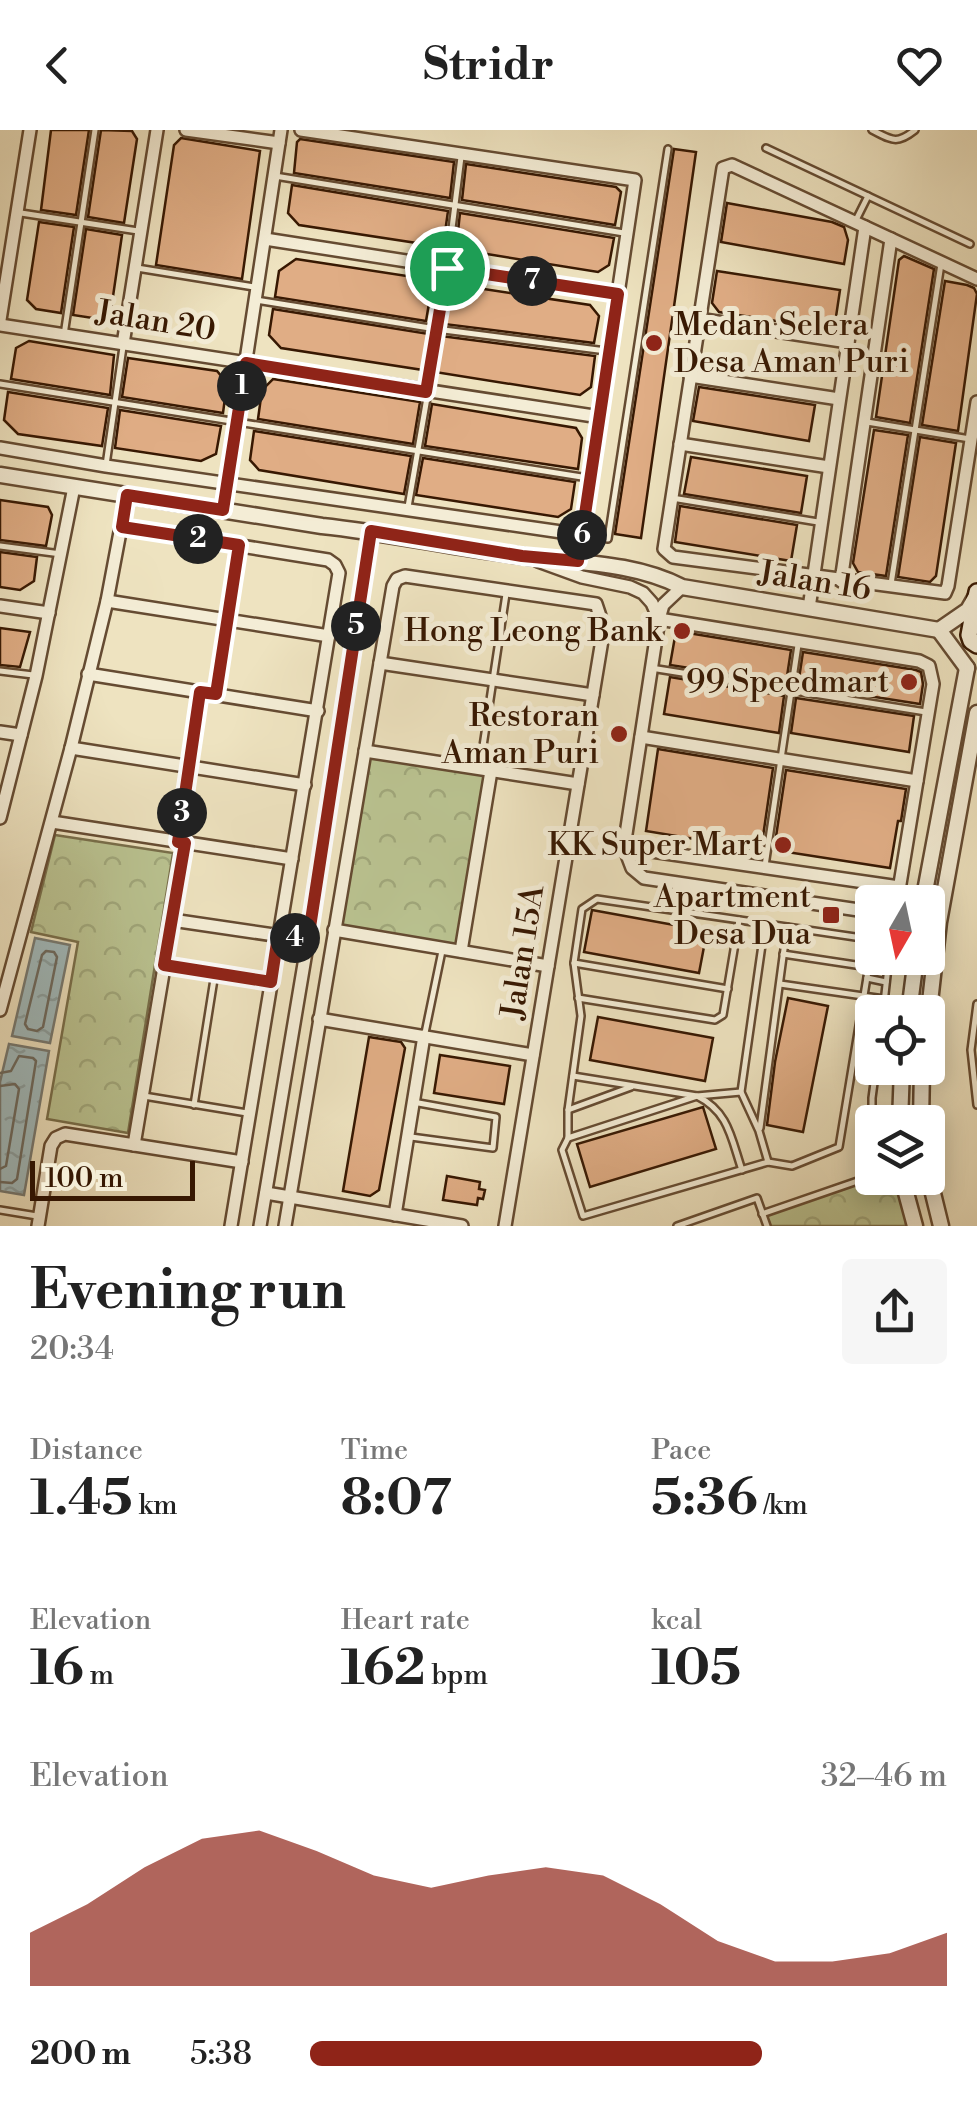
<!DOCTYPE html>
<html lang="en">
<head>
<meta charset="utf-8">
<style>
	:root { --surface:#fff; --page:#f6f6f6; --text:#222; --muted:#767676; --accent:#8f2418 }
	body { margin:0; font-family:"Libre Bodoni",serif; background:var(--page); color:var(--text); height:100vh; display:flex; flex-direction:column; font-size:38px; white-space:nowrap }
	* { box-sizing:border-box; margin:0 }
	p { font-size:32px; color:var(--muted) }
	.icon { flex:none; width:55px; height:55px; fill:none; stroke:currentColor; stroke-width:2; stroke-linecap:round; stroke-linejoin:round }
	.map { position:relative; height:1096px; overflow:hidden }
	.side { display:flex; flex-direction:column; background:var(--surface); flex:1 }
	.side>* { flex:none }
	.needle { width:65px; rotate:189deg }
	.fabs { position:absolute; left:855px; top:755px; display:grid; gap:20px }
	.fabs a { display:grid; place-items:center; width:90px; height:90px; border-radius:10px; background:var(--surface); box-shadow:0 5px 25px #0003; font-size:50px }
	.scale { position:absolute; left:30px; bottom:25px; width:165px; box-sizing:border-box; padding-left:10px; border:5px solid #371802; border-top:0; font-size:28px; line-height:35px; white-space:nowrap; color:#371802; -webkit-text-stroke:8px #f4edd6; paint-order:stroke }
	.pin { position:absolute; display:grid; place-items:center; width:85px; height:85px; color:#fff; margin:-42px; border:5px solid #fff; border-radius:50%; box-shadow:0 2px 10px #0007 }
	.km { position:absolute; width:50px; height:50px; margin:-25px; border-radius:50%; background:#222; color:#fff; font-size:28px; line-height:50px; text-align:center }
	.round { display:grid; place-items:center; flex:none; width:105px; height:105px; border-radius:10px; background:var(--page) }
	.summary { display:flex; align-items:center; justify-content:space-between; height:170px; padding:0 30px }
	h1 { font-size:55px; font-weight:800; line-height:75px }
	.stats { display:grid; grid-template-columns:repeat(3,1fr); gap:15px; height:170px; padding:10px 30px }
	.stats div { display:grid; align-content:center }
	.stats b { font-size:50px; font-weight:800 }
	.stats small { font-size:28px; font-weight:400 }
	.stats p { font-size:28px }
	.chart { height:280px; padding:20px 30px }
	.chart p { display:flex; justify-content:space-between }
	.chart svg { width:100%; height:180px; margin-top:10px; fill:var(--accent); opacity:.7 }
	ul { padding:0 30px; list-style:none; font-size:32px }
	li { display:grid; grid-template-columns:160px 120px 1fr; align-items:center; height:75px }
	li i { height:25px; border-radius:12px; background:var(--accent) }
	header { display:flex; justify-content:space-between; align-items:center; height:130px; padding:0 30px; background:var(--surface); font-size:45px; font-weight:800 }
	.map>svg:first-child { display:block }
</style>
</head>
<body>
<header><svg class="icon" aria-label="back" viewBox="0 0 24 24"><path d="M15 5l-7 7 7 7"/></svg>Stridr<svg class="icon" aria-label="heart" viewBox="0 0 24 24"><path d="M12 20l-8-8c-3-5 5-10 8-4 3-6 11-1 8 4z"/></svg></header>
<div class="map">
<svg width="977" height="1096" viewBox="0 0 977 1096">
	<defs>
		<pattern id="forest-crowns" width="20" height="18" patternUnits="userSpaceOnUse" patternTransform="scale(2.5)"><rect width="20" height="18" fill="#bac391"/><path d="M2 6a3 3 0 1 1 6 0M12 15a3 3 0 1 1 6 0" fill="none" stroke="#a0a77b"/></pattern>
		<pattern id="water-ripples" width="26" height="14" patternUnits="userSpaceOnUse" patternTransform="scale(2.5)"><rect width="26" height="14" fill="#a0bbbe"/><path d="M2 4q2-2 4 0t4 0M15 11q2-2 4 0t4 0" fill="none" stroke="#8aa0a2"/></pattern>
	</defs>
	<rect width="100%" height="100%" fill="#eee3c0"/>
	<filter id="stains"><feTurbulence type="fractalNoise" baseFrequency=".002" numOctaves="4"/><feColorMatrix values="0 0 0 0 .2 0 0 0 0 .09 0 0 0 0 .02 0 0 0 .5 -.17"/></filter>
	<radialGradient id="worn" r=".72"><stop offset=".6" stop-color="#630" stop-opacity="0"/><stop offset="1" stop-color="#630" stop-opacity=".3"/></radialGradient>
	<g fill="url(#forest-crowns)" stroke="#786e4a" stroke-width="2.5">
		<path d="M365,621L491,641L461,821L334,800Z"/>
		<path d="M55,705L173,723L128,1003L47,989L78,812L31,802Z"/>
		<path d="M872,1047L902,1048L916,1096H767L763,1084Z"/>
	</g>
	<g fill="url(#water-ripples)" stroke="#767a73" stroke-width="2.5">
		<path d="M35,808L70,815L50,913L12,906Z"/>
		<path d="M9,914L49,921L24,1065L0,1061V952Z"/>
	</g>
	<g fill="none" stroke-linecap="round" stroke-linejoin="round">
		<g stroke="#6c6a60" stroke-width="2.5">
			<path d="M46,821L54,822L57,827L43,897L37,901L28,899L25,894L42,825Z"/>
			<path d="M0,943L11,941L19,926L33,928L36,931L17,1049L12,1053L0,1052"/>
			<path d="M0,956L15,954L19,959L6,1036L0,1039"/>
		</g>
	</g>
	<g fill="#e0ad85" stroke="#371802" stroke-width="2.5">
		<path d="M51,0H89L76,85L41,80Z"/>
		<path d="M101,0L132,1L137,9L124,93L88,87Z"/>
		<path d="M181,8L260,21L242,149L156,135L174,15Z"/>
		<path d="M300,9L454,32L450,68L294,43L297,12Z"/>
		<path d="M674,19L696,22L641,408L615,404Z"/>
		<path d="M466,34L616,57L621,62L615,95L462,70Z"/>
		<path d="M292,55L448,81L443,117L299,95L288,83Z"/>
		<path d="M727,73L832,92L844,97L848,110L844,134L721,112Z"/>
		<path d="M460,83L614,108L609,135L598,142L456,119Z"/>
		<path d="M39,92L74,97L61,183L36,179L27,170Z"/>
		<path d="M86,99L122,105L111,180L99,189L73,185Z"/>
		<path d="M904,126L934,139L910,293L876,287L899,130Z"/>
		<path d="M296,129L433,150L426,191L275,167L279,141Z"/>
		<path d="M717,141L840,160L834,200L719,182L712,173Z"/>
		<path d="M945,151L967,155L974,158L977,164L958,301L922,295Z"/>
		<path d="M451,154L590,175L599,186L594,213L444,194Z"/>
		<path d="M273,179L429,204L423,240L281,218L269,205Z"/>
		<path d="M441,206L595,226L591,257L580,265L435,242Z"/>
		<path d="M29,211L114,225L110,265L11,249L16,218Z"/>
		<path d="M128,228L217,241L227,253L223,283L122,267Z"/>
		<path d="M273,249L420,272L413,314L258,289L262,260Z"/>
		<path d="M699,257L815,275L809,311L693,291Z"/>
		<path d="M8,262L108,278L102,316L18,304L4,290Z"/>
		<path d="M432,274L576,298L582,308L578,339L425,316Z"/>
		<path d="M120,280L221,296L216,324L201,331L115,318Z"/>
		<path d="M874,300L908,305L886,446L858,442L853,433Z"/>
		<path d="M254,301L411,326L404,364L259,340L250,330Z"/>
		<path d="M920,307L956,313L936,446L930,452L898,447Z"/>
		<path d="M691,327L807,346L801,383L684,364Z"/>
		<path d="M423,328L575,352L571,379L558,387L416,365Z"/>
		<path d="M0,370L48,377L52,385L46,416L0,410Z"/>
		<path d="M680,376L797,395L791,431L675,412Z"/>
		<path d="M0,422L37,427L34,451L20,460L0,457Z"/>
		<path d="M0,498L30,502L20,537L0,535Z"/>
		<path d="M676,501L791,520L786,553L670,535Z"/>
		<path d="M803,522L916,540L921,542L923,554L920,574L798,555Z"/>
		<path d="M670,547L784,566L779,603L664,584Z"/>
		<path d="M796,568L914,586L909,622L791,603Z"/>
		<path d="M658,619L773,638L761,720L646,701Z"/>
		<path d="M786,640L906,659L901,691H898L890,738L774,720Z"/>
		<path d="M592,780L707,801L699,843L584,822Z"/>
		<path d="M788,868L828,876L803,1002L767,995L775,932Z"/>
		<path d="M598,887L713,908L705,951L590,930Z"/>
		<path d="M369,907L401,912L405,918L379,1060L370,1066L343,1061Z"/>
		<path d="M440,925L510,936L504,974L434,963Z"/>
		<path d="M703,977L716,1019L590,1057L577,1014Z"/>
		<path d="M447,1046L480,1052L479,1059L485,1060L483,1069L478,1068L477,1075L443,1070Z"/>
	</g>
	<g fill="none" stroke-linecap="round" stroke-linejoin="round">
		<defs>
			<g id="service">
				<path d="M872,0C892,10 896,15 915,0"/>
				<path d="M766,18L970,114"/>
				<path d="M275,46L624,103"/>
				<path d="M21,83L138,101"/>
				<path d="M856,90L868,66"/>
				<path d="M137,138L254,157"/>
				<path d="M256,170L436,199L606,221"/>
				<path d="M64,205L95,0"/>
				<path d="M0,254L588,348"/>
				<path d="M426,258L447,138L461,27"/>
				<path d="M867,292L970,309"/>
				<path d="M106,335L123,217"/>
				<path d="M672,368L818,392"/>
				<path d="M408,377L428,262"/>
				<path d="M585,405L608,409L668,19"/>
				<path d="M0,416L61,424"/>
				<path d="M891,454L941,134"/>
				<path d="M651,538L926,582"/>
				<path d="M0,541L33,545"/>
				<path d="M215,565L239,418"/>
				<path d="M480,636L506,464"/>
				<path d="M178,712L199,565"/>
				<path d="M765,736L798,515"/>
				<path d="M597,769L862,808L872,817L839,1017L792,1036L768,1032L583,1086L562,1020L568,1008V980L581,886L574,833L582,779Z"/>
				<path d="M765,794L741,962L759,1001L768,1032"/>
				<path d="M783,824L869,837"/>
				<path d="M574,833L728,859"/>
				<path d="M165,835L268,852"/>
				<path d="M867,848L886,852"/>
				<path d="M780,854L884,869"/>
				<path d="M578,868L715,890L723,885L739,790"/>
				<path d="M977,874L971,920L977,975"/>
				<path d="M883,882L889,828"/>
				<path d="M425,903L442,821"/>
				<path d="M741,962L697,966C729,982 731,1008 742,1040"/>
				<path d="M144,966L247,983"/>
				<path d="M194,975L215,843"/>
				<path d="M568,980L631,957"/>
				<path d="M760,998L787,797"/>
				<path d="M411,1007L493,1018L496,987L413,972"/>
				<path d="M568,1008L697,966L573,946"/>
				<path d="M872,1022V968L876,938"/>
				<path d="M0,1080L37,1086"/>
				<path d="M762,1084L872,1046"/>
				<path d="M677,1096L757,1068L767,1096"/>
			</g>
			<g id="minor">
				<path d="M186,0L279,13"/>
				<path d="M301,0L635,50L578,431"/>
				<path d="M265,109L618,164"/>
				<path d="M977,149L732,35L723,38L664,419L673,427L945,463L948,456L977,272"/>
				<path d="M698,189L848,212"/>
				<path d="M0,190L30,0"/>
				<path d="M0,195L600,287"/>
				<path d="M123,214L157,0"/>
				<path d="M690,246L839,269"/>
				<path d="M680,314L829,337"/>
				<path d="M0,318L106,336L582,405"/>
				<path d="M223,381L281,0"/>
				<path d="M122,397L328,430L335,435L339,443L231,1096"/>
				<path d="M538,431L582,447L630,457L643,463L652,473L659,489"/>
				<path d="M841,451L891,109"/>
				<path d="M682,457L663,475L659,489L624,717L632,738L644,748L872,782"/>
				<path d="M107,471L329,506"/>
				<path d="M0,476L49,483"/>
				<path d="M809,478L865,97"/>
				<path d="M659,489L919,531L929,536L933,554L897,772"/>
				<path d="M380,533L593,565"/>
				<path d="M88,544L318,581"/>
				<path d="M0,602L21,605"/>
				<path d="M641,607L917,651"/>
				<path d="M71,618L305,655"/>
				<path d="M365,621L578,654"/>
				<path d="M0,688L36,546L74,357"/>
				<path d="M52,692L292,729"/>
				<path d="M624,717L899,757"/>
				<path d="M172,790L308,810"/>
				<path d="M334,800L548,836"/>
				<path d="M461,821L491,641"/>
				<path d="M0,880L71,618L107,471L127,365"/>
				<path d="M319,889L533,925"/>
				<path d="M134,1015L185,713"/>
				<path d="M266,1063L462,1096"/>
				<path d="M395,1085L424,906"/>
				<path d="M38,1096L51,1016L56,1008L65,1004L242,1032"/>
				<path d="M260,1096L308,810L371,401"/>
				<path d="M285,1096L393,456L397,449L405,446L596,474L604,498L505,1096"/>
			</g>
			<g id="tertiary">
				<path d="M0,345L322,396C389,403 455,418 522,426C575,433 634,432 682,457L939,500L968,480L976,466"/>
				<path d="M939,500L967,538"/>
				<path d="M923,772L967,538"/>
				<path d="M909,882L916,828"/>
				<path d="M928,890L939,792L977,583"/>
				<path d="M900,992L902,938"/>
				<path d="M921,992L922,938"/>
				<path d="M928,1043L941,1096"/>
				<path d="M902,1048L915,1096"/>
			</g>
			<path id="secondary" d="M977,462L969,505L971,511L977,515"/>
		</defs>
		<use href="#service" stroke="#654b32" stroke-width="10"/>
		<use href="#minor" stroke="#654b32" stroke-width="16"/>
		<use href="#tertiary" stroke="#654b32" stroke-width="19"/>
		<use href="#secondary" stroke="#371802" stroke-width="20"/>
		<use href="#service" stroke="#f4edd6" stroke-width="5"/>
		<use href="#minor" stroke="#f4edd6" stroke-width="11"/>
		<use href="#tertiary" stroke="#f4edd6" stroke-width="14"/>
		<use href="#secondary" stroke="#f4edd6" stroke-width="15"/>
	</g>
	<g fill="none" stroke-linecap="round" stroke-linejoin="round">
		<defs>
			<path id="route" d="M447,138L618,164L578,431L522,426L371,401L308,810L278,806L271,852L164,835L185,713L178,712L200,562L216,564L239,415L122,397L127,365L223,380L246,233L426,262Z"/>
		</defs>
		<use href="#route" stroke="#fff" stroke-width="20"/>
		<use href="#route" stroke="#8f2418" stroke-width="12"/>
	</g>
	<g fill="#8f2418" stroke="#f4edd6" stroke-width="4">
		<circle cx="654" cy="213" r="10"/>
		<circle cx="682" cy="501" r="10"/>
		<circle cx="909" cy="552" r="10"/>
		<circle cx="619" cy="604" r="10"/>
		<circle cx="783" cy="715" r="10"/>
		<rect x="821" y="775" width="20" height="20" rx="5"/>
	</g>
	<g text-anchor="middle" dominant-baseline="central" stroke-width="10" stroke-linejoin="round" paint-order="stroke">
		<g font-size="32" fill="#371802" stroke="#f4edd6">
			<text transform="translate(156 191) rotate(9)">Jalan 20</text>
			<text transform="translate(815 451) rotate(9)">Jalan 16</text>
			<text transform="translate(523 822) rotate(-81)">Jalan 15A</text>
		</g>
		<g font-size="32" fill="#371802" stroke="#f4edd6" text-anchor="end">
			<text x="674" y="195" text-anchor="start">Medan Selera<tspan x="674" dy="37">Desa Aman Puri</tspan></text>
			<text x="662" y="501">Hong Leong Bank</text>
			<text x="889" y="552">99 Speedmart</text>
			<text x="599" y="586">Restoran<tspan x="599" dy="37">Aman Puri</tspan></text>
			<text x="763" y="715">KK Super Mart</text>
			<text x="811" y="767">Apartment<tspan x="811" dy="37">Desa Dua</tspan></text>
		</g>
	</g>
	<rect width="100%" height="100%" filter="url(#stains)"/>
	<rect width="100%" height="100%" fill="url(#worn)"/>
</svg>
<div class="fabs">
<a><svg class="needle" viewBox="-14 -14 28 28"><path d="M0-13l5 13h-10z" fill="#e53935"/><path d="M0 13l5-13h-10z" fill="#767676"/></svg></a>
<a><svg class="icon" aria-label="locate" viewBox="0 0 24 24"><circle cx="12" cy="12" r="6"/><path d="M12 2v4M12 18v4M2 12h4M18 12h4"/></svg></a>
<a><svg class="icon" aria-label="layers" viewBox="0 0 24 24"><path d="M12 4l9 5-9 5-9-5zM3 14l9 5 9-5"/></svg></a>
</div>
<div class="scale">100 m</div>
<div class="pin" style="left:447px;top:138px;background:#1e9e55"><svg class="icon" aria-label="arrive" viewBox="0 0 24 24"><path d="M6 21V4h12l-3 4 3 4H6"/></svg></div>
<b class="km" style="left:242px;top:256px">1</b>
<b class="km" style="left:198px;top:409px">2</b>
<b class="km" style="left:182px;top:683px">3</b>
<b class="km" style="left:295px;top:808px">4</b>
<b class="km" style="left:356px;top:496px">5</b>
<b class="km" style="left:582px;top:405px">6</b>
<b class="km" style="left:532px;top:151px">7</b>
</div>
<section class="side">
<div class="summary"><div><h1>Evening run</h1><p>20:34</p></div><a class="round"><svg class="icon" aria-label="share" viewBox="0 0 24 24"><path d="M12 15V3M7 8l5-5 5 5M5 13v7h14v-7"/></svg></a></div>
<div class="stats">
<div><p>Distance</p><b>1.45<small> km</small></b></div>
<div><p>Time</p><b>8:07</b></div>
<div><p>Pace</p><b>5:36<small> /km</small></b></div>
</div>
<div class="stats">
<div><p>Elevation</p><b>16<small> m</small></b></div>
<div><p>Heart rate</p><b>162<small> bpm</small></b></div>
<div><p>kcal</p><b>105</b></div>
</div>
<div class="chart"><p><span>Elevation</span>32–46 m</p>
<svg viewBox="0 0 160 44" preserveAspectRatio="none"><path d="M0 44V31L10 24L20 15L30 8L40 6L50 11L60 17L70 20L80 17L90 15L100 17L110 24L120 33L130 38L140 38L150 36L160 31V44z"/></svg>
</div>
<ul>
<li><b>200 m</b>5:38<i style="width:71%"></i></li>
</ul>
</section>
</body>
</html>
